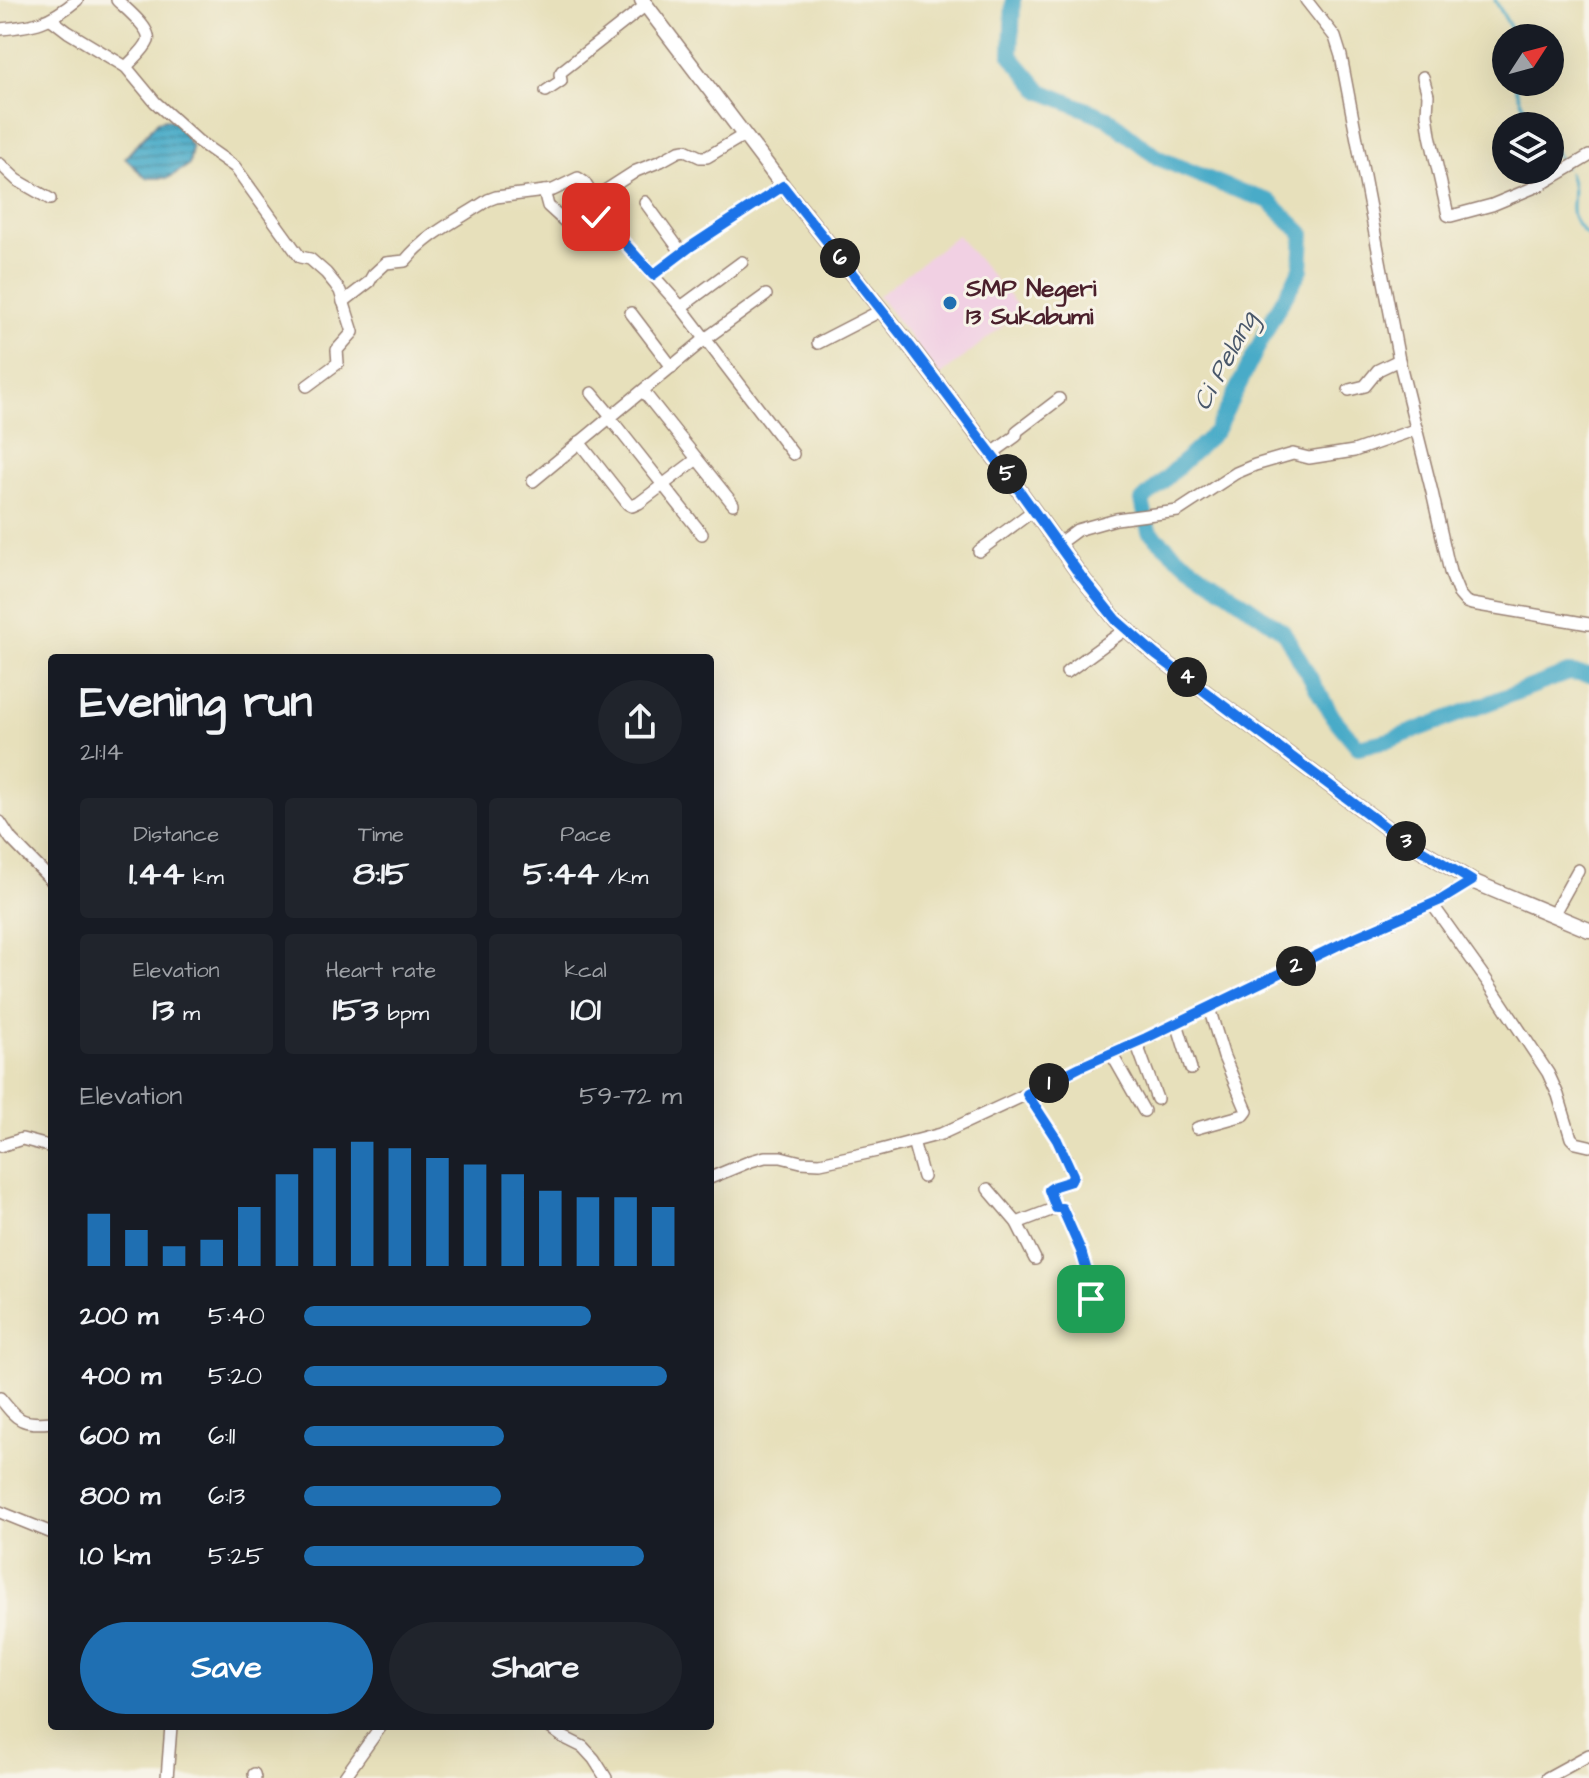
<!DOCTYPE html>
<html lang="en">
<head>
<meta charset="utf-8">
<style>
	:root { --surface:#171b24; --page:#20242c; --text:#f1f3f6; --muted:#9ea1a6; --accent:#1f6fb2 }
	body { margin:0; font-family:"Architects Daughter",sans-serif; background:var(--page); color:var(--text); height:100vh; display:flex; flex-direction:column; font-size:30px; white-space:nowrap }
	* { box-sizing:border-box; margin:0 }
	p { font-size:26px; color:var(--muted) }
	.icon { flex:none; width:44px; height:44px; fill:none; stroke:currentColor; stroke-width:2; stroke-linecap:round; stroke-linejoin:round }
	.map { position:relative; flex:1; overflow:hidden }
	.panel { position:absolute; left:48px; top:654px; width:666px; height:1076px; display:flex; flex-direction:column; background:var(--surface); border-radius:8px; box-shadow:0 8px 32px #0002 }
	.panel>* { flex:none }
	.needle { width:52px; rotate:54deg }
	.buttons { position:absolute; left:1492px; top:24px; display:grid; gap:16px }
	.buttons a { display:grid; place-items:center; width:72px; height:72px; border-radius:50%; background:var(--surface); box-shadow:0 8px 32px #0002; font-size:40px }
	.pin { position:absolute; display:grid; place-items:center; width:68px; height:68px; color:#fff; margin:-34px; border-radius:16px; box-shadow:0 4px 12px #0006 }
	.km { position:absolute; width:40px; height:40px; margin:-20px; border-radius:50%; background:#222; color:#fff; font-size:22px; line-height:40px; text-align:center }
	.round { display:grid; place-items:center; flex:none; width:84px; height:84px; border-radius:42px; background:var(--page) }
	.head { display:flex; align-items:center; justify-content:space-between; height:136px; padding:0 32px }
	h1 { font-size:44px; font-weight:800; line-height:60px }
	.figures { display:grid; grid-template-columns:repeat(3,1fr); gap:12px; height:136px; padding:8px 32px }
	.figures div { display:grid; align-content:center; border-radius:8px; background:var(--page); text-align:center }
	.figures b { font-size:34px; font-weight:800 }
	.figures small { font-size:22px; font-weight:400 }
	.figures p { font-size:22px }
	.chart { height:224px; padding:16px 32px }
	.chart p { display:flex; justify-content:space-between }
	.chart svg { width:100%; height:144px; margin-top:8px; stroke:var(--accent); stroke-width:6 }
	.primary-button { display:flex; gap:16px; margin-top:auto; padding:16px 32px }
	.primary-button a { flex:1; height:92px; border-radius:48px; background:var(--accent); color:#fff; font-size:32px; font-weight:800; line-height:92px; text-align:center }
	.primary-button a+a { background:var(--page); color:var(--text) }
	ul { padding:0 32px; list-style:none; font-size:26px }
	li { display:grid; grid-template-columns:128px 96px 1fr; align-items:center; height:60px }
	li i { height:20px; border-radius:10px; background:var(--accent) }
	.map>svg:first-child { display:block }
</style>
</head>
<body>
<div class="map">
<svg width="1589" height="1778" viewBox="0 0 1589 1778">
	<defs>
		<pattern id="water-rules" width="6" height="5" patternUnits="userSpaceOnUse" patternTransform="scale(2)"><rect width="6" height="5" fill="#48abc8"/><path d="M0 2.5h6" fill="none" stroke="#3e8ba3"/></pattern>
	</defs>
	<rect width="100%" height="100%" fill="#f7f3e8"/>
	<filter id="ink" filterUnits="userSpaceOnUse"><feTurbulence type="fractalNoise" baseFrequency=".0125" numOctaves="2"/><feDisplacementMap in="SourceGraphic" scale="16" xChannelSelector="R" yChannelSelector="G"/><feConvolveMatrix kernelMatrix="1 2 1 2 8 2 1 2 1" color-interpolation-filters="sRGB"/></filter>
	<filter id="wash" filterUnits="userSpaceOnUse"><feTurbulence type="fractalNoise" baseFrequency=".006" numOctaves="4" result="noise"/><feDisplacementMap in="SourceGraphic" scale="32" xChannelSelector="R" yChannelSelector="G"/><feGaussianBlur stdDeviation="1.8" result="paint"/><feColorMatrix in="noise" values="0 0 0 0 0 0 0 0 0 0 0 0 0 0 0 0 0 1.4 0 .05"/><feComposite in="paint" operator="in"/></filter>
	<g filter="url(#wash)">
		<rect width="100%" height="100%" fill="#e7e0bb"/>
		<path fill="#f1d0e3" d="M957,235L1022,311L940,376L878,296Z"/>
		<path fill="url(#water-rules)" stroke="#49657a" stroke-width="2" d="M166,119L175,121L192,147L189,165L168,178H146L125,158L158,121Z"/>
		<g fill="none" stroke-linecap="round" stroke-linejoin="round">
			<g stroke="#48abc8" stroke-width="3">
				<path d="M1495,0L1509,25L1511,38"/>
				<path d="M1513,82L1522,103L1539,126"/>
				<path d="M1550,143L1565,167"/>
				<path d="M1569,173C1581,204 1558,209 1589,237"/>
			</g>
			<path stroke="#48abc8" stroke-width="16" d="M1013,0L1011,56L1041,91L1107,118L1158,158L1228,187L1269,201L1303,234L1301,269L1273,317L1216,431L1142,501L1149,531L1178,557L1283,631L1333,717L1358,747L1390,740L1568,673L1589,675"/>
		</g>
	</g>
	<g filter="url(#ink)">
		<g fill="none" stroke-linecap="round" stroke-linejoin="round">
			<defs>
				<g id="minor">
					<path d="M117,0C125,8 152,29 148,41C144,51 132,60 126,67"/>
					<path d="M1306,0L1335,37L1341,56L1399,360L1432,492L1450,572L1459,594L1466,602L1472,604L1589,624"/>
					<path d="M51,19L68,32L126,67L155,102L198,141L235,167L300,257L310,259L326,273L335,284L340,291L353,332L337,350L338,363L307,386"/>
					<path d="M0,29C35,26 49,23 77,0"/>
					<path d="M1423,77L1428,95L1427,114L1430,135L1448,215L1451,216L1492,205L1540,185L1589,156"/>
					<path d="M546,91L561,81L560,74L562,71L646,5"/>
					<path d="M0,164L17,180L50,199"/>
					<path d="M544,191L548,206L572,228H578L596,217L602,218L681,307L793,454"/>
					<path d="M645,202L682,253"/>
					<path d="M653,275L690,247L783,186"/>
					<path d="M343,302L369,282L373,275L386,263L405,261C428,233 458,220 488,200L496,197L553,190L578,178L584,182L594,198L636,171L661,161L679,151L685,150L700,157H707L744,135"/>
					<path d="M681,307L742,262"/>
					<path d="M631,313L672,367"/>
					<path d="M818,343L882,310"/>
					<path d="M1349,390L1365,386L1378,370L1399,360"/>
					<path d="M643,391L733,504"/>
					<path d="M592,393L612,417"/>
					<path d="M610,418L702,534"/>
					<path d="M579,442L628,504L632,506L639,503L697,459"/>
					<path d="M991,454L1016,436L1017,431L1059,399"/>
					<path d="M533,481L705,339L766,295"/>
					<path d="M1058,544L1077,530L1116,519L1178,511L1236,473L1255,465L1293,454L1309,458L1354,451L1417,429"/>
					<path d="M979,551L1034,510"/>
					<path d="M1067,672L1126,629"/>
					<path d="M0,822L11,839L52,881"/>
					<path d="M1432,904L1487,981L1548,1073L1558,1095L1571,1138L1576,1143L1589,1146"/>
					<path d="M1553,915L1578,870"/>
					<path d="M1177,1023L1191,1069"/>
					<path d="M1136,1042L1157,1099"/>
					<path d="M1111,1053L1144,1111"/>
					<path d="M1027,1094L1057,1140L1073,1175C1071,1186 1056,1183 1049,1190L1056,1208L1060,1207L1063,1209L1081,1251L1093,1292L1092,1298L1071,1308"/>
					<path d="M1197,1128L1244,1115L1247,1111L1224,1057L1209,1008"/>
					<path d="M913,1141L923,1177"/>
					<path d="M0,1146L22,1139L52,1147"/>
					<path d="M710,1178L751,1161L765,1157H781L801,1162L820,1163L877,1151L941,1134L1027,1094L1080,1067L1146,1038L1353,938L1441,900L1472,881"/>
					<path d="M988,1189L1017,1223L1035,1259"/>
					<path d="M1017,1223L1056,1208"/>
					<path d="M0,1398C18,1421 22,1425 52,1422"/>
					<path d="M0,1512L52,1533"/>
					<path d="M548,1726L563,1737L583,1747L594,1759L606,1778"/>
					<path d="M254,1774L255,1778"/>
					<path d="M167,1778L171,1726"/>
					<path d="M344,1778L381,1726"/>
					<path d="M1547,1778L1589,1755"/>
				</g>
				<path id="major" d="M642,0L783,186L910,346L1016,486L1080,575L1116,620L1156,655L1392,832L1472,881L1589,930"/>
			</defs>
			<use href="#minor" stroke="#988073" stroke-width="14"/>
			<use href="#major" stroke="#988073" stroke-width="17"/>
			<use href="#minor" stroke="#fff" stroke-width="11"/>
			<use href="#major" stroke="#fff" stroke-width="14"/>
		</g>
	</g>
	<g fill="none" stroke-linecap="round" stroke-linejoin="round" filter="url(#ink)">
		<defs>
			<path id="route" d="M596,217L602,218L653,275L690,247L783,186L910,346L1016,486L1080,575L1116,620L1156,655L1392,832L1472,881L1441,900L1353,938L1146,1038L1080,1067L1027,1094L1057,1140L1073,1175L1071,1181L1055,1186L1049,1190L1056,1208H1062L1081,1251L1093,1292L1094,1296L1091,1299"/>
		</defs>
		<use href="#route" stroke="#fff" stroke-width="16"/>
		<use href="#route" stroke="#1a73e8" stroke-width="10"/>
	</g>
	<circle fill="#1f6fb2" stroke="#f7f3e8" stroke-width="3" cx="950" cy="303" r="8"/>
	<g text-anchor="middle" dominant-baseline="central" stroke-width="6" stroke-linejoin="round" paint-order="stroke">
		<g font-size="24" font-weight="bold" fill="#4a1f2b" stroke="#f7f3e8" text-anchor="start">
			<text x="966" y="289">SMP Negeri<tspan x="966" dy="28">13 Sukabumi</tspan></text>
		</g>
		<g font-size="26" font-style="italic" fill="#49576a" stroke="#f7f3e8">
			<text transform="translate(1225 361) rotate(-62)">Ci Pelang</text>
		</g>
	</g>
</svg>
<div class="buttons">
<a><svg class="needle" viewBox="-14 -14 28 28"><path d="M0-13l5 13h-10z" fill="#e53935"/><path d="M0 13l5-13h-10z" fill="#9ea1a6"/></svg></a>
<a><svg class="icon" aria-label="layers" viewBox="0 0 24 24"><path d="M12 4l9 5-9 5-9-5zM3 14l9 5 9-5"/></svg></a>
</div>
<div class="pin" style="left:1091px;top:1299px;background:#1e9e55"><svg class="icon" aria-label="arrive" viewBox="0 0 24 24"><path d="M6 21V4h12l-3 4 3 4H6"/></svg></div>
<div class="pin" style="left:596px;top:217px;background:#d93025"><svg class="icon" aria-label="check" viewBox="0 0 24 24"><path d="M5 12l5 5 9-10"/></svg></div>
<b class="km" style="left:1049px;top:1083px">1</b>
<b class="km" style="left:1296px;top:966px">2</b>
<b class="km" style="left:1406px;top:841px">3</b>
<b class="km" style="left:1187px;top:677px">4</b>
<b class="km" style="left:1007px;top:474px">5</b>
<b class="km" style="left:840px;top:258px">6</b>
<section class="panel">
<div class="head"><div><h1>Evening run</h1><p>21:14</p></div><a class="round"><svg class="icon" aria-label="share" viewBox="0 0 24 24"><path d="M12 15V3M7 8l5-5 5 5M5 13v7h14v-7"/></svg></a></div>
<div class="figures">
<div><p>Distance</p><b>1.44<small> km</small></b></div>
<div><p>Time</p><b>8:15</b></div>
<div><p>Pace</p><b>5:44<small> /km</small></b></div>
</div>
<div class="figures">
<div><p>Elevation</p><b>13<small> m</small></b></div>
<div><p>Heart rate</p><b>153<small> bpm</small></b></div>
<div><p>kcal</p><b>101</b></div>
</div>
<div class="chart"><p><span>Elevation</span>59–72 m</p>
<svg viewBox="0 0 160 44" preserveAspectRatio="none"><path d="M5 44V28M15 44V33M25 44V38M35 44V36M45 44V26M55 44V16M65 44V8M75 44V6M85 44V8M95 44V11M105 44V13M115 44V16M125 44V21M135 44V23M145 44V23M155 44V26"/></svg>
</div>
<ul>
<li><b>200 m</b>5:40<i style="width:76%"></i></li>
<li><b>400 m</b>5:20<i style="width:96%"></i></li>
<li><b>600 m</b>6:11<i style="width:53%"></i></li>
<li><b>800 m</b>6:13<i style="width:52%"></i></li>
<li><b>1.0 km</b>5:25<i style="width:90%"></i></li>
</ul>
<div class="primary-button"><a>Save</a><a>Share</a></div>
</section>
</div>
</body>
</html>
